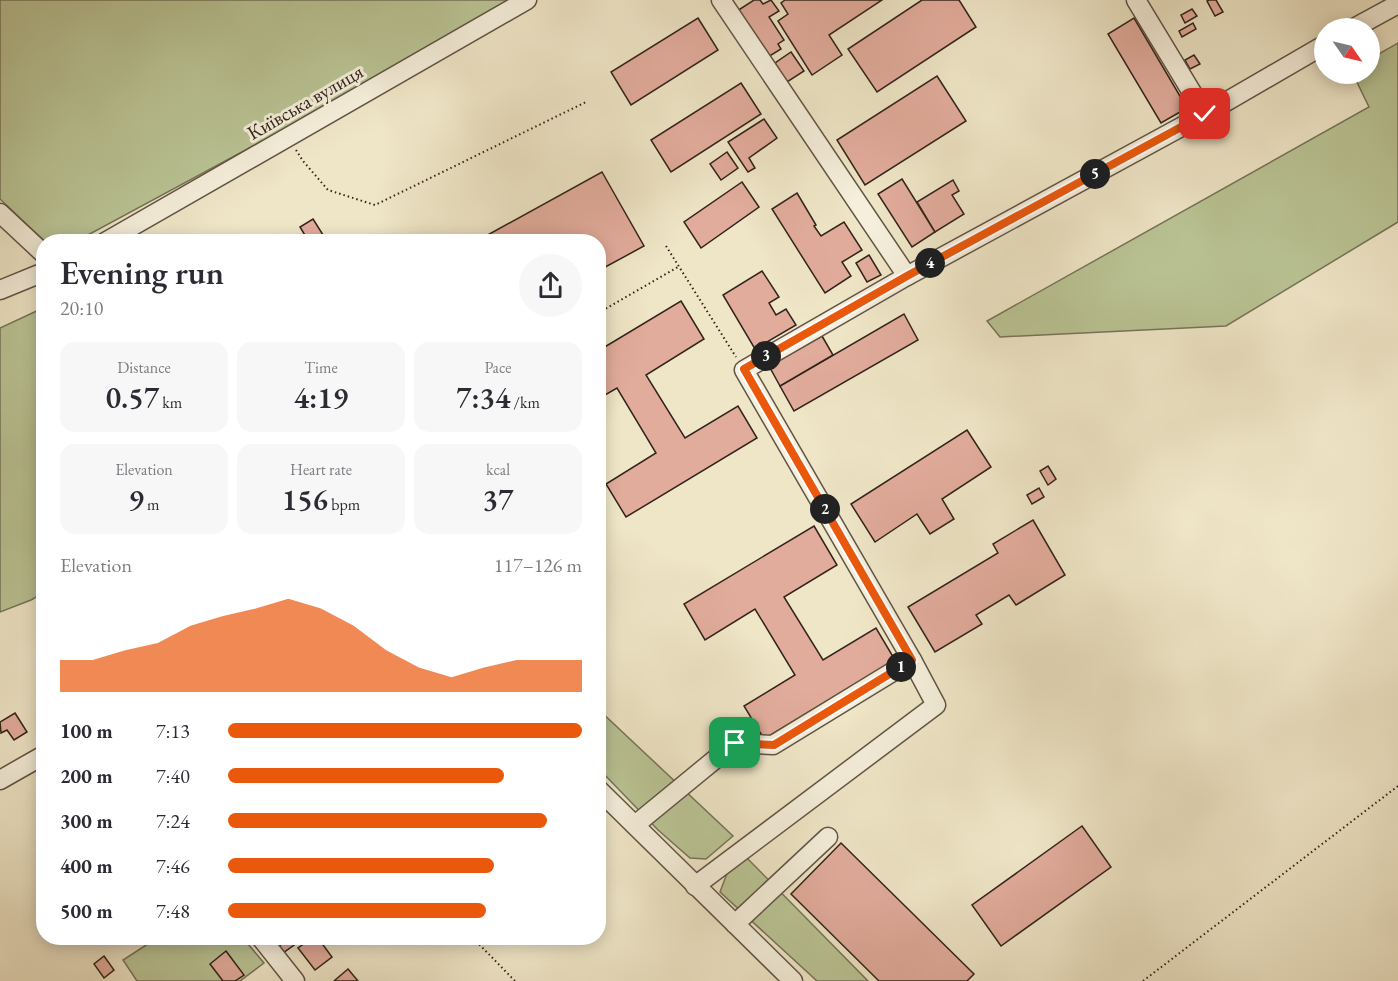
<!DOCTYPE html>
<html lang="en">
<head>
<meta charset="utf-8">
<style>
	:root { --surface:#fff; --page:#f7f7f7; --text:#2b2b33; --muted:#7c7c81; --accent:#ea580c }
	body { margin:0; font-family:"EB Garamond",serif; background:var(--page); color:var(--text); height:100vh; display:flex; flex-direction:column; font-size:22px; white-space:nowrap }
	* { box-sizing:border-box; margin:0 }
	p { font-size:20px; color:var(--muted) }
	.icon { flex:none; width:33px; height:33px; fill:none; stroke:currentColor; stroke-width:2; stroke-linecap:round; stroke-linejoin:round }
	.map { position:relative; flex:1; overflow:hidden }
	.panel { position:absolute; left:36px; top:234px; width:570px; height:711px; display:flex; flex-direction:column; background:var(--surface); border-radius:24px; box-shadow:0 3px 15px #0003 }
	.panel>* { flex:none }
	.needle { width:39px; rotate:124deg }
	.tools { position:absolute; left:1314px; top:18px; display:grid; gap:12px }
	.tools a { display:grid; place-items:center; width:66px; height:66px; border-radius:50%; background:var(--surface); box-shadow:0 3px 15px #0003; font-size:30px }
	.pin { position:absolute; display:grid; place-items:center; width:51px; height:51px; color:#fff; margin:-26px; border-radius:12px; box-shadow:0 3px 9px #0006 }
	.km { position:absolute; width:30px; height:30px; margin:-15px; border-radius:50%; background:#222; color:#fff; font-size:16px; line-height:30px; text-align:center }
	.round { display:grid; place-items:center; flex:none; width:63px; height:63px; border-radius:32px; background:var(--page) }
	.overview { display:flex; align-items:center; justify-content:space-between; height:102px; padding:0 24px }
	h1 { font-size:33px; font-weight:600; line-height:45px }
	.stats { display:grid; grid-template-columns:repeat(3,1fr); gap:9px; height:102px; padding:6px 24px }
	.stats div { display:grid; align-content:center; border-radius:15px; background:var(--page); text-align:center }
	.stats b { font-size:30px; font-weight:600 }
	.stats small { font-size:16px; font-weight:400 }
	.stats p { font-size:16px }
	.chart { height:168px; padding:12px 24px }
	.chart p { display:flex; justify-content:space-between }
	.chart svg { width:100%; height:108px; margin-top:6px; fill:var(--accent); opacity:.7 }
	ul { padding:0 24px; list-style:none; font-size:20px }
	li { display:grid; grid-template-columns:96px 72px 1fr; align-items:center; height:45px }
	li i { height:15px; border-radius:8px; background:var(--accent) }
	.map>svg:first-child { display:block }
</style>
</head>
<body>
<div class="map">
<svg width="1398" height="981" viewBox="0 0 1398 981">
	<rect width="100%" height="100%" fill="#efe6c7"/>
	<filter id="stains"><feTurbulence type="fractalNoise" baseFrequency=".00333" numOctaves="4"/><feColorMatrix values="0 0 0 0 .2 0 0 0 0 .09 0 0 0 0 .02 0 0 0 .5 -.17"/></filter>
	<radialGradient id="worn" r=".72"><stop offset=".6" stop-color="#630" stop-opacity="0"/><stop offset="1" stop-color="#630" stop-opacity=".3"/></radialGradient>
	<g fill="#bac495" stroke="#767458" stroke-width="1.5">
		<path d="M0,0H524L75,242L44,241L0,199Z"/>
		<path d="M1398,43V222L1226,326L1000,337L987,321L1369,107L1353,74H1370V59Z"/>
		<path d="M43,308V593L31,600L0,612V328Z"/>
		<path d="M598,709L733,836L706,859L690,858L658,830L599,769Z"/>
		<path d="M747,858L868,981H817L720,892L729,868Z"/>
		<path d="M157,938H243L264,963L240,981H137L123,960Z"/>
	</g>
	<g fill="#e2ac9c" stroke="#32231b" stroke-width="1.5">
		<path d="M754,0H760L763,4L771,0L779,11L769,17L784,40L778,44L781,49L768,57L737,11Z"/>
		<path d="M785,0H882L829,35L842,55L812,75L778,21L788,14L781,3Z"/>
		<path d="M922,0H959L976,27L877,92L848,49Z"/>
		<path d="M1209,0H1216L1223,12L1215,16L1207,1Z"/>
		<path d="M1192,9L1197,16L1185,23L1181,15Z"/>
		<path d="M698,18L718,50L631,105L611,72Z"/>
		<path d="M1134,18L1187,108L1161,123L1108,34Z"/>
		<path d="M1193,23L1196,29L1182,37L1179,31Z"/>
		<path d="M791,52L804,71L787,82L775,63Z"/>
		<path d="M1194,55L1200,64L1190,69L1185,60Z"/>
		<path d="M937,76L966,121L865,185L837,140Z"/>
		<path d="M741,83L761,114L671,172L651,140Z"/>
		<path d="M764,119L777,138L749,158L755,168L748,172L728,142Z"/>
		<path d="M727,152L738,168L721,180L710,164Z"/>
		<path d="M602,172L644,246L598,271V242H475Z"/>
		<path d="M902,179L935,232L912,247L878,194Z"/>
		<path d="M953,180L959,191L952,195L964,214L935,232L917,202Z"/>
		<path d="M742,182L759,207L701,248L684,222Z"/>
		<path d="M797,193L816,225L814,226L821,236L844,222L862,250L842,262L851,276L825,293L772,209Z"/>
		<path d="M313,219L325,238L319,242H309L300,227Z"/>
		<path d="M869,255L881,275L867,282L856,263Z"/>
		<path d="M762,271L779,297L769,303L776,315L786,309L796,325L755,349L723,295Z"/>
		<path d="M681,301L704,339L646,375L685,438L738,406L757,438L626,517L606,484L656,453L617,388L598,399V351Z"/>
		<path d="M904,314L918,340L794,411L780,386Z"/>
		<path d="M822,336L833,355L780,386L769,366Z"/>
		<path d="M967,430L991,467L942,499L954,519L930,534L917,514L875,542L851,504Z"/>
		<path d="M1048,466L1056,479L1048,485L1040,471Z"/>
		<path d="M1039,488L1044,497L1032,504L1027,495Z"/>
		<path d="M1033,520L1065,575L1016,605L1009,595L976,615L982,624L935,652L908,607L998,553L993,544Z"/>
		<path d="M814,526L837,565L784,597L823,660L876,628L895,660L764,739L744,706L795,675L755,609L705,640L684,604Z"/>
		<path d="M15,713L27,732L14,740L7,730L1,733L0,722Z"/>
		<path d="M1082,826L1111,867L1001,946L972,905Z"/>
		<path d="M841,843L974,974L967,981H879L791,894Z"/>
		<path d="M312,938H318L332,957L315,970L298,948Z"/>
		<path d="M289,939L294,945L283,953L278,947Z"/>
		<path d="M226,951L244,975L235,981H223L210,964Z"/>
		<path d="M104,956L114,970L104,978L94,964Z"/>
		<path d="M348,969L358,981H334Z"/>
	</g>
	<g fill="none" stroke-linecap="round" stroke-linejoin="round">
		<defs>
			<g id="minor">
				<path d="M721,0L907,276"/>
				<path d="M1136,0L1205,114"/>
				<path d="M1354,28L1398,4"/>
				<path d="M0,213L44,254"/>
				<path d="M105,242L527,0"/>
				<path d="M0,290L44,272"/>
				<path d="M0,780L44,755"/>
				<path d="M598,789L793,981"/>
				<path d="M635,825L735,743L773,745L912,660"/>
				<path d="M695,886L936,705L912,660L744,370L907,276L1205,114L1324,45"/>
				<path d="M735,924L828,837"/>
				<path d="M261,938L295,981"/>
			</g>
		</defs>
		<use href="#minor" stroke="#615446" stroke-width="21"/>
		<g stroke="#32231b" stroke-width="2" stroke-dasharray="1.5 3" stroke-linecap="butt">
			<path d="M296,150L303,161L328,190L375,205L586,102"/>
			<path d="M666,246L736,357"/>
			<path d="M598,313L678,267"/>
			<path d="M473,938L515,981"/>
			<path d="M1143,981L1398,786"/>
		</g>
		<use href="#minor" stroke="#f5efdb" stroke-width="18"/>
	</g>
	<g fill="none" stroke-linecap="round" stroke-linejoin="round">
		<defs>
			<path id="route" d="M735,743L774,745L912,660L744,369L907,276L1205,114"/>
		</defs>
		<use href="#route" stroke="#fff" stroke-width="12"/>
		<use href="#route" stroke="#ea580c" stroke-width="8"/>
	</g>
	<g text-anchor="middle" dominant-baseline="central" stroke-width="6" stroke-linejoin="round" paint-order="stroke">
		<g font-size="20" fill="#32231b" stroke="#f5efdb">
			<text transform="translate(305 102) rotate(-30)">Київська вулиця</text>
		</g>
	</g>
	<rect width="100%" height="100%" filter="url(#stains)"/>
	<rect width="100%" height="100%" fill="url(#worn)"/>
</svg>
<div class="tools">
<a><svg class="needle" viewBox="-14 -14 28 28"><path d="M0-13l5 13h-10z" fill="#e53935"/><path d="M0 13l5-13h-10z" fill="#7c7c81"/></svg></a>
</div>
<div class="pin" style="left:735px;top:743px;background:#1e9e55"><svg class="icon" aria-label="arrive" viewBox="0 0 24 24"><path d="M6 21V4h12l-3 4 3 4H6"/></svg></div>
<div class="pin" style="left:1205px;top:114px;background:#d93025"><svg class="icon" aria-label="check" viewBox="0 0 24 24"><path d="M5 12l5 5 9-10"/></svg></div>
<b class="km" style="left:901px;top:667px">1</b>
<b class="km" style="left:825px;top:509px">2</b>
<b class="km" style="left:766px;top:356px">3</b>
<b class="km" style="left:930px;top:263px">4</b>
<b class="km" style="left:1095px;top:174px">5</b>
<section class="panel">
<div class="overview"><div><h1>Evening run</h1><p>20:10</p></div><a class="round"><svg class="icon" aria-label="share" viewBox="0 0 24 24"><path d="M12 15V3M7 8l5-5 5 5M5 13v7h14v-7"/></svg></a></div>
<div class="stats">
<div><p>Distance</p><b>0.57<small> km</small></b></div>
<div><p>Time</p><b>4:19</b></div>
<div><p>Pace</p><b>7:34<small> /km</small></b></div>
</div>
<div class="stats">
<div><p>Elevation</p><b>9<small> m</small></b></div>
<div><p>Heart rate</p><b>156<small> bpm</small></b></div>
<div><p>kcal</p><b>37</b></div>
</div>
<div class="chart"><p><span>Elevation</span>117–126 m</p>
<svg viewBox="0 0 160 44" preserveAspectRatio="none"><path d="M0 44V31L10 31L20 27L30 24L40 17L50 13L60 10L70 6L80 10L90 17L100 27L110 34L120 38L130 34L140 31L150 31L160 31V44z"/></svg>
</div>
<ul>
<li><b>100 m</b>7:13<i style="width:100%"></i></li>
<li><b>200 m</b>7:40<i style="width:78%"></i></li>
<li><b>300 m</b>7:24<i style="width:90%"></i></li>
<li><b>400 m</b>7:46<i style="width:75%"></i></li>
<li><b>500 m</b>7:48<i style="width:73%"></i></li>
</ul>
</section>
</div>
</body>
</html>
